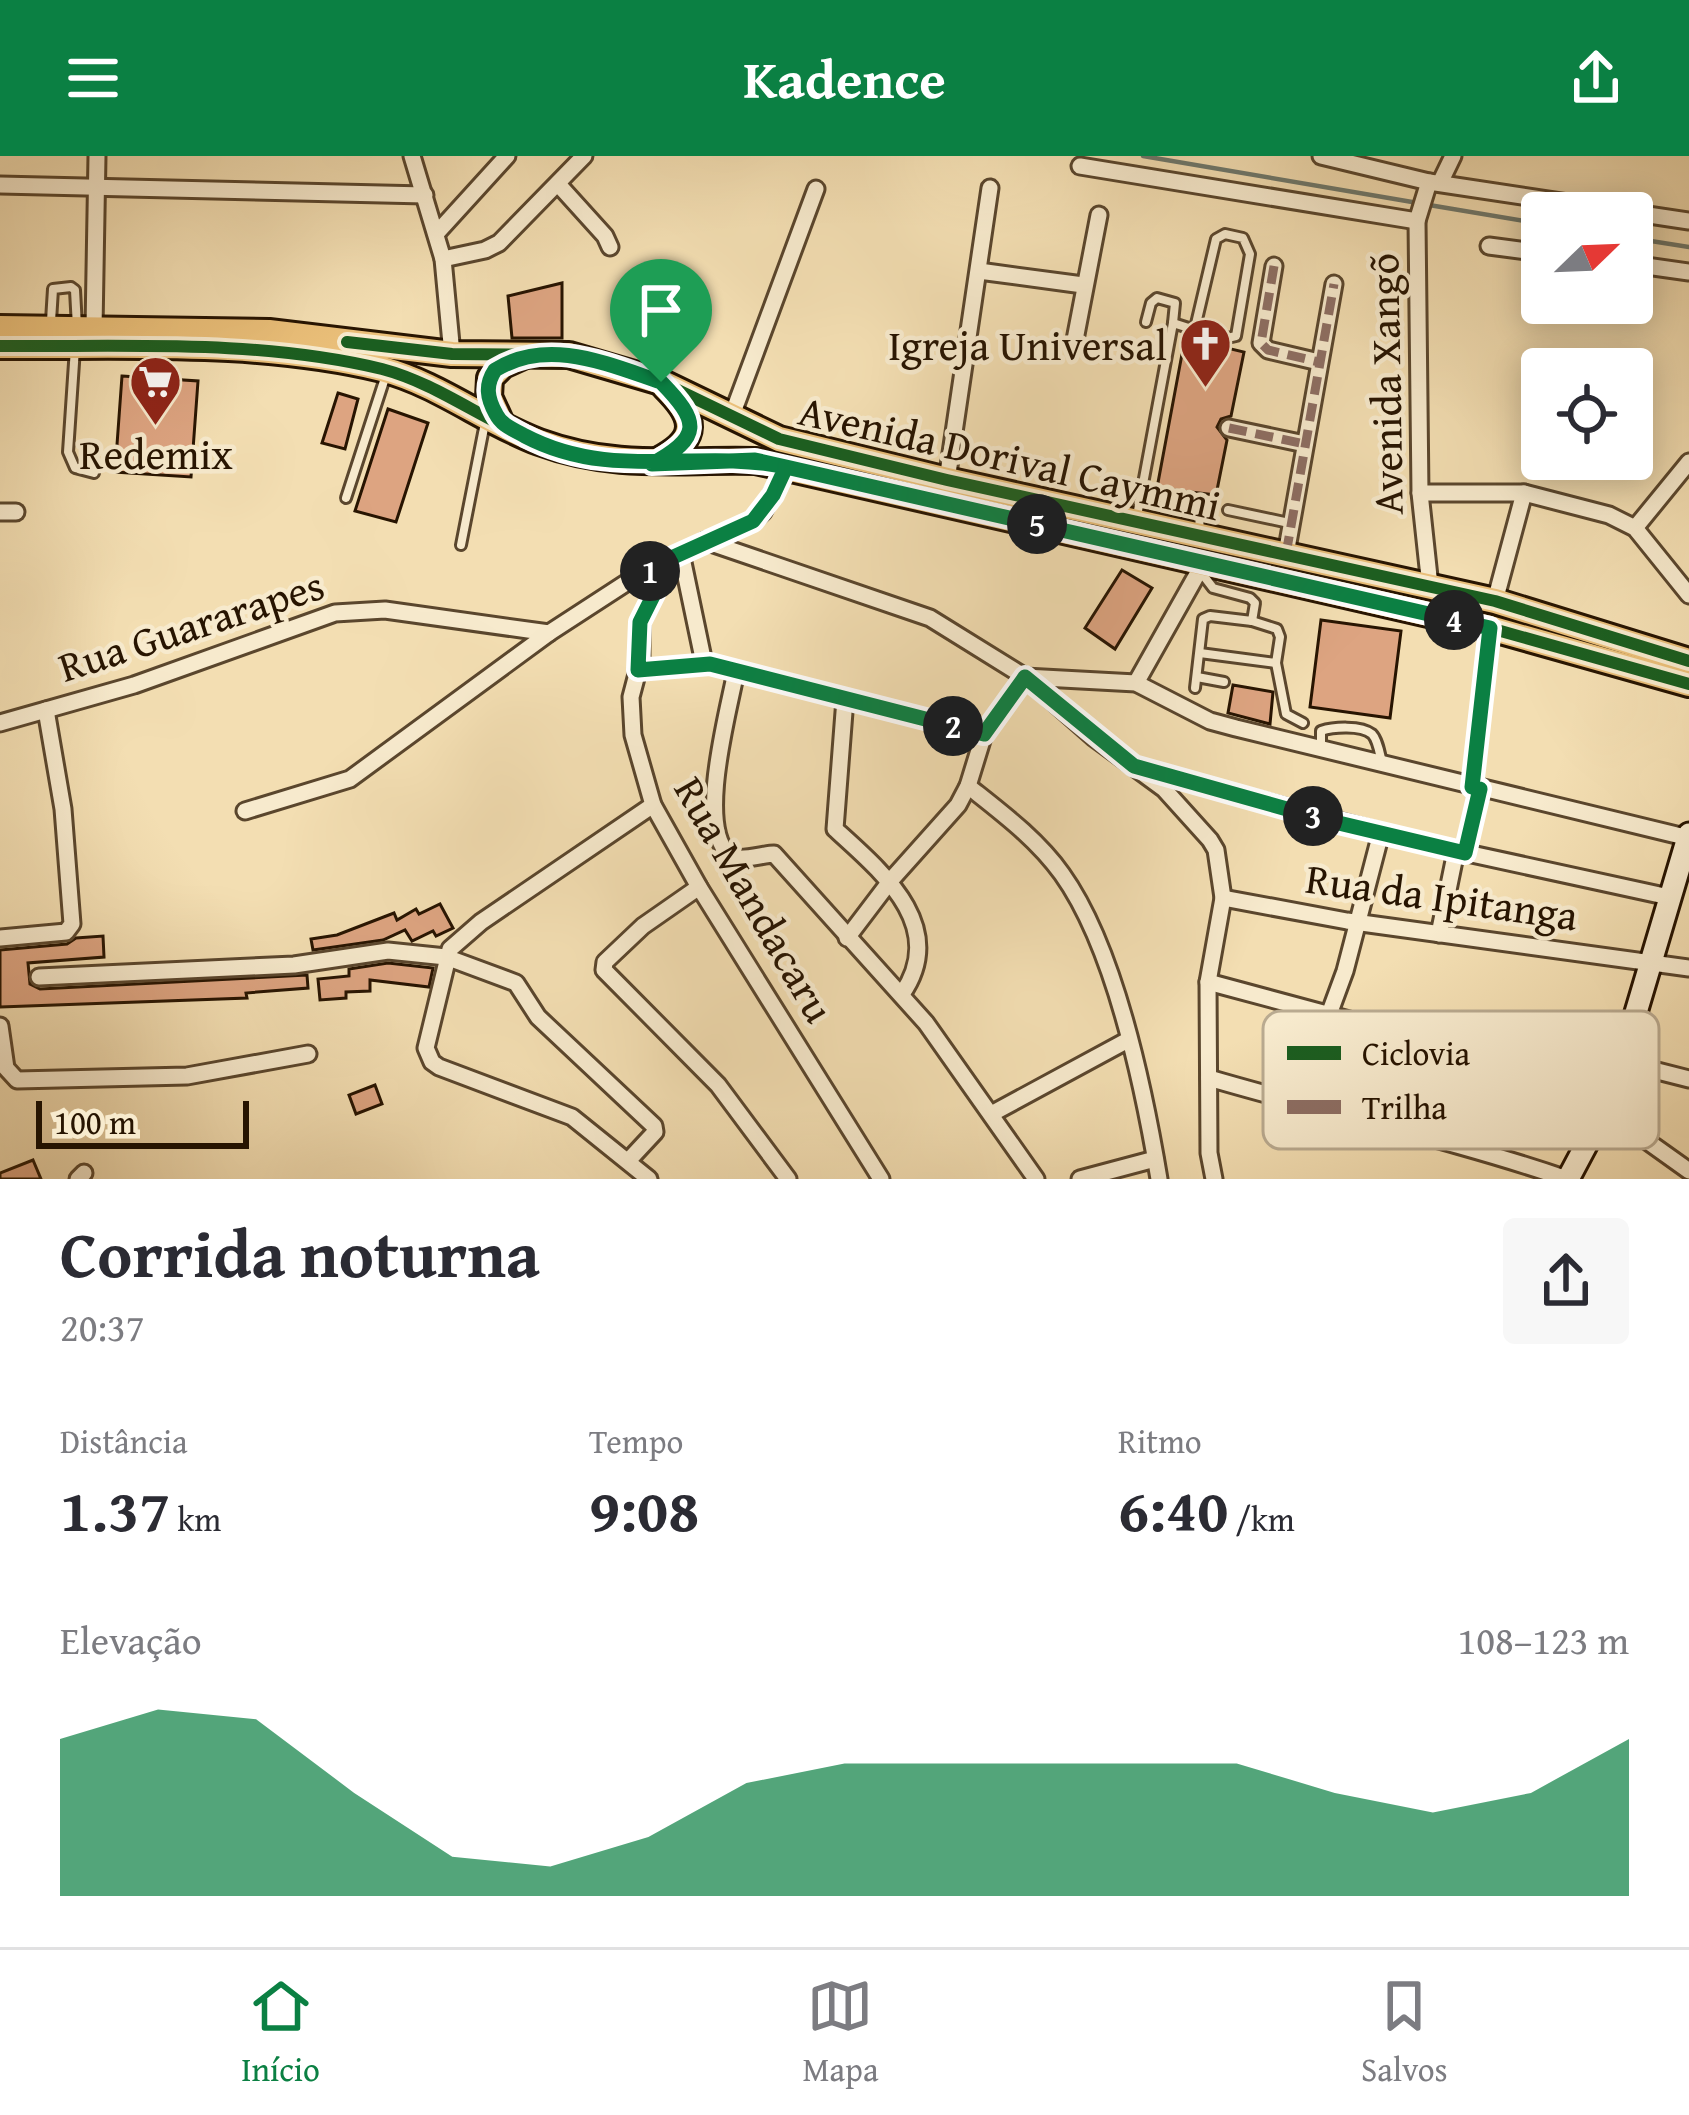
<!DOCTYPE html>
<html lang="pt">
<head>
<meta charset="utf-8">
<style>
	:root { --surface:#fff; --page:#f7f7f7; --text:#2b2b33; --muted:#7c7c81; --line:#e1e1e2; --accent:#0b8043 }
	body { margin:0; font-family:"Gentium Book Plus",serif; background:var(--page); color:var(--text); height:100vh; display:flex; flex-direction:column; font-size:45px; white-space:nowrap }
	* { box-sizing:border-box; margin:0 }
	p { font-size:39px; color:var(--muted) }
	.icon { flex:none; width:66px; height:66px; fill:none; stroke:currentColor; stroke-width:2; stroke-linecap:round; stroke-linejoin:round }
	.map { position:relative; height:1023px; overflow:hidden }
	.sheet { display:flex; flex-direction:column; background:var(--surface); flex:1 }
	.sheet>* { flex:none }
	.needle { width:78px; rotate:67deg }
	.controls { position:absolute; left:1521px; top:36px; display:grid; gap:24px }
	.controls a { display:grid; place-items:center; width:132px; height:132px; border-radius:12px; background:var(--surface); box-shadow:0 6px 30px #0003; font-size:60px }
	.scale { position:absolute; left:36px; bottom:30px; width:213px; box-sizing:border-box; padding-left:12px; border:6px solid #271401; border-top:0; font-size:33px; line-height:42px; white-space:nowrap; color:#271401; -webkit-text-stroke:9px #f7eacd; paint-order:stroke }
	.pin { position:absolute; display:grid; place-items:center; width:102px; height:102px; color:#fff; margin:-123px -51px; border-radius:50% 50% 50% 0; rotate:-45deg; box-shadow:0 0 12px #0007 }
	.pin .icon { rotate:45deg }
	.km { position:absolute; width:60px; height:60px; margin:-30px; border-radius:50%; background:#222; color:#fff; font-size:33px; line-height:60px; text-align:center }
	.round { display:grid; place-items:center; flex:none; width:126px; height:126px; border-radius:12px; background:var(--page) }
	.headline { display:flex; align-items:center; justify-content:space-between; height:204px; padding:0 60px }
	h1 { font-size:66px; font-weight:800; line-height:90px }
	.stats { display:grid; grid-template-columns:repeat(3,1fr); gap:18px; height:204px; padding:12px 60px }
	.stats div { display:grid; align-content:center }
	.stats b { font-size:60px; font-weight:800 }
	.stats small { font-size:33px; font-weight:400 }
	.stats p { font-size:33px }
	.chart { height:336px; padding:24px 60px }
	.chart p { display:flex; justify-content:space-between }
	.chart svg { width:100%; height:216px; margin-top:12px; fill:var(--accent); opacity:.7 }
	header { display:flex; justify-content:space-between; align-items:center; height:156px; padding:0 60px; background:var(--accent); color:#fff; font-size:54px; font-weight:800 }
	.menu { display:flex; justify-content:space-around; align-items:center; height:168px; border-top:3px solid var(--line); background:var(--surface); font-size:33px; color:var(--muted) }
	.menu a { display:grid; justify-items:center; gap:6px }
	.menu .current { color:var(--accent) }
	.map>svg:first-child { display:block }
</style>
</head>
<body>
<header><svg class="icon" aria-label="menu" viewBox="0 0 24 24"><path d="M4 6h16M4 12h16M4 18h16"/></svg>Kadence<svg class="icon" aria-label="share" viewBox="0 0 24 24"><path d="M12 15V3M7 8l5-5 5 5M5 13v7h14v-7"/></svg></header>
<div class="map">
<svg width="1689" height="1023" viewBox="0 0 1689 1023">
	<rect width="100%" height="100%" fill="#f3deb2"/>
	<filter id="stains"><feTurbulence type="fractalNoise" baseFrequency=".00167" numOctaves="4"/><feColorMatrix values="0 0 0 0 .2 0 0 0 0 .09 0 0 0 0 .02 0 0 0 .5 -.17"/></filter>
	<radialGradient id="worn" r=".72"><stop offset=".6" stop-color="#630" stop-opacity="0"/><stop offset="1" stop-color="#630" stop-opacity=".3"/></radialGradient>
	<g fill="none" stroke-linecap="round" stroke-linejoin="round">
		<g stroke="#6e786c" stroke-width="4.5">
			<path d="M1143,0L1418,47"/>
			<path d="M1429,49L1542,68"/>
			<path d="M1632,82L1689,91"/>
		</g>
	</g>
	<g fill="#dda481" stroke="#271401" stroke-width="3">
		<path d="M562,127V182H512L508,140Z"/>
		<path d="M1185,182L1244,196L1231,260L1221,263L1217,271L1227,284L1216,339L1157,332Z"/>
		<path d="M122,220L198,225L191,321L115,316Z"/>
		<path d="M338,237L358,243L345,293L322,287Z"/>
		<path d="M388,253L428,267L396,366L355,355Z"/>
		<path d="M1122,414L1152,432L1115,493L1085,472Z"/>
		<path d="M1321,464L1401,475L1390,562L1310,551Z"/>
		<path d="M1233,529L1273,536L1270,568L1228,557Z"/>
		<path d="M440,748L453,772L436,780L433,775L412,785L405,774L383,784L313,794L311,783L337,779L394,757L397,764L416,753L419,758Z"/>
		<path d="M103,780L104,801L28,807L30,828L40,833L307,819L308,832L246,837L247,842L0,851V794L67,788L76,782Z"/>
		<path d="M388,807L433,812L429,831L370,824V835L346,836V842L320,844L318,823L349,820V813Z"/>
		<path d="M375,929L382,948L356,958L349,939Z"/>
		<path d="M33,1004L41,1023H0V1017Z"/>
	</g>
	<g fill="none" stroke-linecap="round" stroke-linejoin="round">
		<defs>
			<g id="lane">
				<path d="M51,165L53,133L71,131L75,134L77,171"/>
				<path d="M1146,166L1151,147L1157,142L1175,147L1173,167"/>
				<path d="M75,192L68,296L75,312L94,317"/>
				<path d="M1141,338L1193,346L1200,354L1199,377"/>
				<path d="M346,342L385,222"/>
				<path d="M1228,354L1289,367"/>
				<path d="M1137,360L1173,167L1223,183L1236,180L1250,98L1243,82L1225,78L1216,83L1195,172"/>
				<path d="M461,389L485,267"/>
				<path d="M1200,497L1276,507L1280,481L1277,473L1252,465"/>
				<path d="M1276,507L1286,558L1303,567"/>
				<path d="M1197,521L1224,526"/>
				<path d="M1195,532L1203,463L1210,460L1252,465L1255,447L1250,442L1213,432L1200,415"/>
				<path d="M1321,590V575C1333,571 1361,569 1372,578C1378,584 1380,599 1382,607"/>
			</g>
			<g id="street">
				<path d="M412,0L443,103L452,198"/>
				<path d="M1321,0L1429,26L1689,65"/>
				<path d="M1080,10L1417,65"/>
				<path d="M1429,26L1417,65L1420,337L1430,430"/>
				<path d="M1440,27L1453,0"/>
				<path d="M558,28L605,80L610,91"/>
				<path d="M0,29L425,39"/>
				<path d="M436,78L507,0"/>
				<path d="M1489,90L1542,97"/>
				<path d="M443,103L485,94L499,87L584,0"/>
				<path d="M1632,108L1689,116"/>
				<path d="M1274,110L1261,187L1268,194L1319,206"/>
				<path d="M979,115L1083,129"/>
				<path d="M94,172L97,0"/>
				<path d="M1074,189L1099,59"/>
				<path d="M731,262L816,33"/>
				<path d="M1229,272L1305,288"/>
				<path d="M947,324L990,32"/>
				<path d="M1420,337H1524L1609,359L1635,372L1689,439"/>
				<path d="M0,356H16"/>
				<path d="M1635,372L1689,306"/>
				<path d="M705,385L930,462L1025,521L1093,581L1164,633L1210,684L1216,694L1223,742L1208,826L1209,997L1214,1023"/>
				<path d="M681,397L704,507"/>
				<path d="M1286,398L1334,128"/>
				<path d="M649,412L654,436L641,466V503L631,541L633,579L653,649L699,731L881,1023"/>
				<path d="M1495,445L1524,337"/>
				<path d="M638,514L710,508L984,578"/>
				<path d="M736,515C729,554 696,669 729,699C738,707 763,698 774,698L926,867L1036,1023"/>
				<path d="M1025,521L1136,527L1210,565L1236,572L1689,682"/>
				<path d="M1136,527L1204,406"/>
				<path d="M845,543L835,673C881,715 949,770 902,838"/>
				<path d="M0,567L134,529L335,457L385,454L549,477"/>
				<path d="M1148,615L1421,687L1669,741"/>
				<path d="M968,630C1002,657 1037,683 1062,718C1115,792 1144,933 1159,1023"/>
				<path d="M1472,631L1490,472"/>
				<path d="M245,655L350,623L549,477L649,412L753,365L763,356L786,311"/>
				<path d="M1465,696L1481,633"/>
				<path d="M699,731L643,770L605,806L604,814L718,929L788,1023"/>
				<path d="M1223,742L1347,765L1689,812"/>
				<path d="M1439,778L1456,695"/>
				<path d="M0,782L66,776L72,768L63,653L46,554"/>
				<path d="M847,782L891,724L958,649L968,630L984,578L1025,521"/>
				<path d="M39,821L294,809L388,795L446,801L516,827L538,861L654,970L655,976L628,1005"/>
				<path d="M1208,826L1494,903L1622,906L1689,923"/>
				<path d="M0,870L6,912L17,924L187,920L308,898"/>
				<path d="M1209,922C1328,957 1450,983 1567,1023"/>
				<path d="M1296,948L1345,815L1381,677"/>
				<path d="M993,957L1128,884"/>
				<path d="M1640,980L1689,1015"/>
				<path d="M78,1023L84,1017"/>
				<path d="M649,1023L572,961L439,911L432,906L426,892L450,793L481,766L653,649"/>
				<path d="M1080,1023L1155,1003"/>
			</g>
			<path id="secondary" d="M1568,1023L1610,944L1689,678"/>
			<g id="primary">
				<path d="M0,172L269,176L452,198L569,199L661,226L779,283L947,324L1495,445L1689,505"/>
				<path d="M0,190C128,191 257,183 382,213C439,228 485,266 539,286C615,314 678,303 756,305L1490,472L1689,528"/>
				<path d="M501,267L489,241L490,222L503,209L525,199"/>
				<path d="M659,304C700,282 696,262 665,231"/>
			</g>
		</defs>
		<use href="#lane" stroke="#5a462d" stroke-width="14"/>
		<use href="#street" stroke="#5a462d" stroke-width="21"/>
		<use href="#secondary" stroke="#271401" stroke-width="27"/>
		<use href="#primary" stroke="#271401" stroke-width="30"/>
		<use href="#lane" stroke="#f7eacd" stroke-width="8"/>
		<use href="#street" stroke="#f7eacd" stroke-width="15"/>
		<use href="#secondary" stroke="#f7eacd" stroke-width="21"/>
		<use href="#primary" stroke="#eabf79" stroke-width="24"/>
		<g stroke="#8d6e63" stroke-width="9" stroke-dasharray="18 9" stroke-linecap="butt">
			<path d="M1274,110L1261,187L1268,194L1319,206"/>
			<path d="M1229,272L1305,288"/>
			<path d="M1286,398L1334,128"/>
		</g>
		<defs>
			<g id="cycleway">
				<path d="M347,186L452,198L569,199L661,226L779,283L947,324L1495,445L1689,505"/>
				<path d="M0,190C128,191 257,183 382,213C439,228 485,266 539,286C615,314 678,303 756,305L1490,472L1689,528"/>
			</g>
		</defs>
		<use href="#cycleway" stroke="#f7eacd" stroke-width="20"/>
		<use href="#cycleway" stroke="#1b5e20" stroke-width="12"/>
	</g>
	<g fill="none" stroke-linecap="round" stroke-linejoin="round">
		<defs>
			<path id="route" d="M661,226C700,266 702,281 652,308L755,304L786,311L773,339L753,365L649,412L655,436L640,466L638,514L710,508L984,578L1025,521L1134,610L1326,664L1465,697L1480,633L1472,631L1490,472L786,311C697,292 613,326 525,280C513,273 502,270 496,258C487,242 485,229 495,214C548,181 607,208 661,226"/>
		</defs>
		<use href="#route" stroke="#fff" stroke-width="24"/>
		<use href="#route" stroke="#0b8043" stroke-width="15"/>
	</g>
	<defs>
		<symbol id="church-pin" viewBox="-11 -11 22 30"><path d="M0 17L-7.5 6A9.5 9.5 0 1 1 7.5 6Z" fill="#8f2418" stroke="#f7eacd"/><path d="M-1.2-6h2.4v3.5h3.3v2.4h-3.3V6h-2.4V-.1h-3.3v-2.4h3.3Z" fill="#fff"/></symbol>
		<symbol id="supermarket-pin" viewBox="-11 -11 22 30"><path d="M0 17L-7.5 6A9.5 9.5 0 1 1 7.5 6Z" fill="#8f2418" stroke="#f7eacd"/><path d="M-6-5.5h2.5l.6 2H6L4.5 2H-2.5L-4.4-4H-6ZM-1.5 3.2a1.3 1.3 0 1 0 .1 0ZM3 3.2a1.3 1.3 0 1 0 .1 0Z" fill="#fff"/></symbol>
	</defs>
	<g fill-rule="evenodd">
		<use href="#church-pin" x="1176" y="158" width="59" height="81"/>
		<use href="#supermarket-pin" x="126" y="196" width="59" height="81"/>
	</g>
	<g text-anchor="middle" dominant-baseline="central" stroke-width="9" stroke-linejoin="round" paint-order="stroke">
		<g font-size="42" fill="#271401" stroke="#f7eacd" text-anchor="end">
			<text x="1167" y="188">Igreja Universal</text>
			<text x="156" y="297" text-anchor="middle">Redemix</text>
		</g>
		<g font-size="42" fill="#271401" stroke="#f7eacd">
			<text transform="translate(1385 228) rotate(-91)">Avenida Xangõ</text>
			<text transform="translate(1010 301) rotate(13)">Avenida Dorival Caymmi</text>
			<text transform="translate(191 469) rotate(-18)">Rua Guararapes</text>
			<text transform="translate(1442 740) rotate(8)">Rua da Ipitanga</text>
			<text transform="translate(755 743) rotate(60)">Rua Mandacaru</text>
		</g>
	</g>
	<rect x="1263" y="855" width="396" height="138" rx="18" fill="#f7eacd" stroke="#b9aa90" stroke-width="3"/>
	<rect x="1287" y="890" width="54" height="14" fill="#1b5e20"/>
	<rect x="1287" y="944" width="54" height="14" fill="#8d6e63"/>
	<g font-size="33" fill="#271401">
		<text x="1362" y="909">Ciclovia</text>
		<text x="1362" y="963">Trilha</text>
	</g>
	<rect width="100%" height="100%" filter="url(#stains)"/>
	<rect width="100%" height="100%" fill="url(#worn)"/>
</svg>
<div class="controls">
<a><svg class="needle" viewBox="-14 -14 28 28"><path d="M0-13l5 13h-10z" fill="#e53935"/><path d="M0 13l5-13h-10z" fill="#7c7c81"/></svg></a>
<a><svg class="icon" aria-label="locate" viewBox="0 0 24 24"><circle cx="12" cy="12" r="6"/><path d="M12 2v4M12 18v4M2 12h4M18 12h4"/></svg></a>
</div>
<div class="scale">100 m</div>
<div class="pin" style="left:661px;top:226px;background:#1e9e55"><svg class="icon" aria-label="arrive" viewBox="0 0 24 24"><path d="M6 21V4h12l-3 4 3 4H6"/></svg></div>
<b class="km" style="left:650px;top:415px">1</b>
<b class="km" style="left:953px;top:570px">2</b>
<b class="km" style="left:1313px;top:660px">3</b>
<b class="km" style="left:1454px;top:464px">4</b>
<b class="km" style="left:1037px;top:368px">5</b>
</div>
<section class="sheet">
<div class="headline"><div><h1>Corrida noturna</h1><p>20:37</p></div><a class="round"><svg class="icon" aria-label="share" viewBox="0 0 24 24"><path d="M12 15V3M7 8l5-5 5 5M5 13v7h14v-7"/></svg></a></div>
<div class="stats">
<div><p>Distância</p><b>1.37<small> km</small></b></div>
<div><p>Tempo</p><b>9:08</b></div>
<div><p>Ritmo</p><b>6:40<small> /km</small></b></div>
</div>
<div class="chart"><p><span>Elevação</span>108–123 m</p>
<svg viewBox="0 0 160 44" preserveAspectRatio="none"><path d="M0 44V12L10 6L20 8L30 23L40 36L50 38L60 32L70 21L80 17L90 17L100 17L110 17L120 17L130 23L140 27L150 23L160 12V44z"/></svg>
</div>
</section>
<nav class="menu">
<a class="current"><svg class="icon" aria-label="home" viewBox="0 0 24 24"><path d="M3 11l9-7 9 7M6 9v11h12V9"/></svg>Início</a>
<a><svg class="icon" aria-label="map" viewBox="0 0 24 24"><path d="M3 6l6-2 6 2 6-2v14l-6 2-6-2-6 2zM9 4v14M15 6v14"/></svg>Mapa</a>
<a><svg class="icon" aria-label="saved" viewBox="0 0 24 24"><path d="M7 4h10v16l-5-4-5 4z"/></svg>Salvos</a>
</nav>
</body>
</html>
